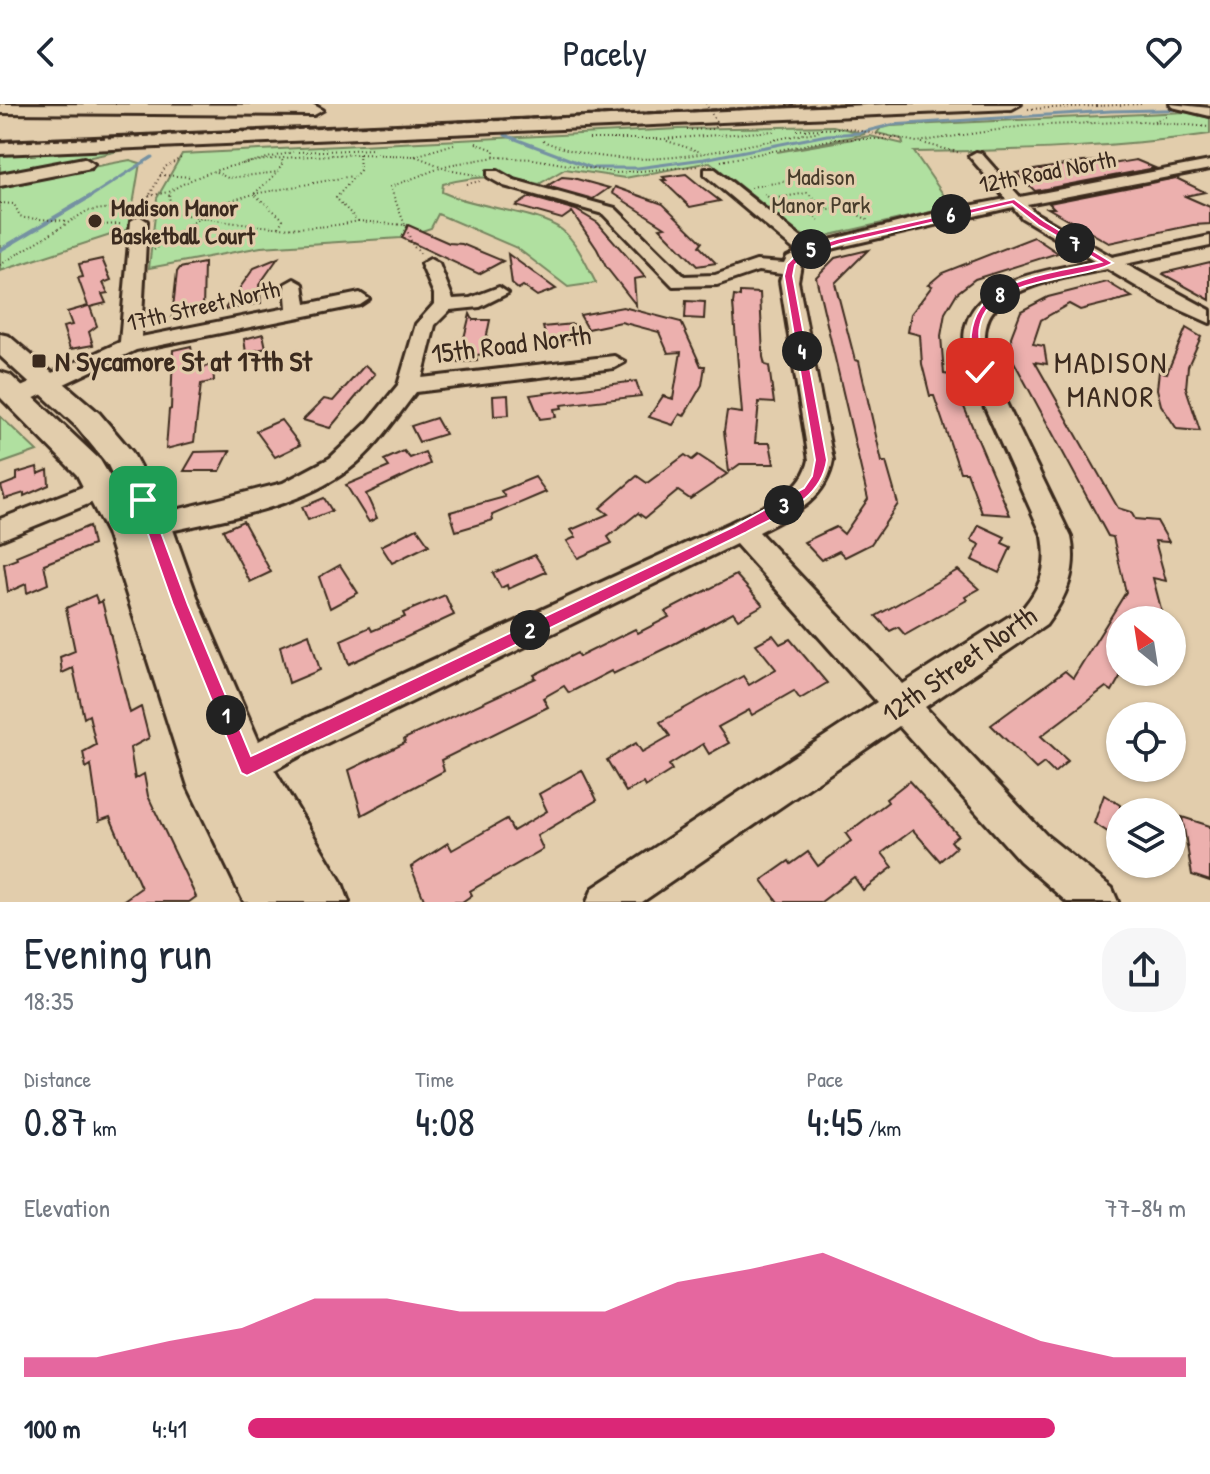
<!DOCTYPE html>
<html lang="en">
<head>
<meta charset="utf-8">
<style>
	:root { --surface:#fff; --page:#f6f6f7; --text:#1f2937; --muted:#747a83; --accent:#db2777 }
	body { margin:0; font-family:"Patrick Hand",sans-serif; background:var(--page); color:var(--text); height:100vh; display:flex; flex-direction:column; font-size:30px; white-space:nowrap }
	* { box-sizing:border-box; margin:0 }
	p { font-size:26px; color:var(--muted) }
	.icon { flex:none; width:44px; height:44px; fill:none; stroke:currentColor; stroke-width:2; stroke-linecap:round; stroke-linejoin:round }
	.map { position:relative; height:798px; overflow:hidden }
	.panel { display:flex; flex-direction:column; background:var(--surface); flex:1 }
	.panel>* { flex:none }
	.needle { width:52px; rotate:330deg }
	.controls { position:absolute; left:1106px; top:502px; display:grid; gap:16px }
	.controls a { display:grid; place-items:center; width:80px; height:80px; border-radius:50%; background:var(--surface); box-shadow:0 2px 6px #0004; font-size:40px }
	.pin { position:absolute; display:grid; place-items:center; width:68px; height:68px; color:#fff; margin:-34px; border-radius:16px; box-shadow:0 4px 12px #0006 }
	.km { position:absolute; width:40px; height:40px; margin:-20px; border-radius:50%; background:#222; color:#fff; font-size:22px; line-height:40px; text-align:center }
	.round { display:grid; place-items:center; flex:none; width:84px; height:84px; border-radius:32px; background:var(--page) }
	.summary { display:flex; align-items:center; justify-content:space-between; height:136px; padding:0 24px }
	h1 { font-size:44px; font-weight:600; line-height:60px }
	.metrics { display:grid; grid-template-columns:repeat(3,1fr); gap:12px; height:136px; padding:8px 24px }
	.metrics div { display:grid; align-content:center }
	.metrics b { font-size:40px; font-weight:600 }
	.metrics small { font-size:22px; font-weight:400 }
	.metrics p { font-size:22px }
	.chart { height:224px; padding:16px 24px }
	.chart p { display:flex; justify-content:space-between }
	.chart svg { width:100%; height:144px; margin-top:8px; fill:var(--accent); opacity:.7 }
	ul { padding:0 24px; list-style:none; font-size:26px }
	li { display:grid; grid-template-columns:128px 96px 1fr; align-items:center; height:60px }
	li i { height:20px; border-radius:10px; background:var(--accent) }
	header { display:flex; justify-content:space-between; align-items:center; height:104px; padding:0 24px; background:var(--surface); font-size:36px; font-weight:600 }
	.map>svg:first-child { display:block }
</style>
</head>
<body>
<header><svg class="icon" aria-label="back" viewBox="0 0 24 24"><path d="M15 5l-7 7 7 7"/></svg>Pacely<svg class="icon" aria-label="heart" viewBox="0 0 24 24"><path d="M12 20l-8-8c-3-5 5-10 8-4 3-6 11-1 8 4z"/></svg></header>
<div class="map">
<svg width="1210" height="798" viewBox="0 0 1210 798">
	<rect width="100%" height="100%" fill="#e2cdac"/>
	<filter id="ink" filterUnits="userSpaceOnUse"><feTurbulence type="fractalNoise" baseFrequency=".0125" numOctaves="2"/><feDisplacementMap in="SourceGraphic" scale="16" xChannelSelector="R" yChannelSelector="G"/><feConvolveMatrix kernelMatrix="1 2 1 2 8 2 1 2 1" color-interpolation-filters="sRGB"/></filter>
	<g filter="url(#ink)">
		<g fill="#b0e0a0" stroke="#76855f" stroke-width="2">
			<path d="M1186,8L1210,14V30C1112,44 1014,47 914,48L952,103L813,135L800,130L710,58L625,74L565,65L539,80C504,71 477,71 443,80L442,88C475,104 538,107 562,126C577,138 587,162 596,179L568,183L517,144L438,110L431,124L401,134L261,143L149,164L157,94L182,50L679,25L833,22L865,30L777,48L870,32L903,40L902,35L877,29L881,24L891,22Z"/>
			<path d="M123,46L0,73V51Z"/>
			<path d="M130,56L140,59L129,125L0,167V80Z"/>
			<path d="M0,312L37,347L0,360Z"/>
		</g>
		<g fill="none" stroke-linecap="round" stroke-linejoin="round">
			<g stroke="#7491a2" stroke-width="3">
				<path d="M505,31L592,64H638L704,55L827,31L859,29L891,21L1111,7L1210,5"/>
				<path d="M88,94L152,53"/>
			</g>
			<path stroke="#7491a2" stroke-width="4" d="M0,146L91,92"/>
		</g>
		<g fill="#ecb0ae" stroke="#3b2a1e" stroke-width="2">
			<path d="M1136,56L1155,64L1035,87L1016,69L1083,58L1106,57L1112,60Z"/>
			<path d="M686,70L703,84L720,97L690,103L662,76H666L663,73Z"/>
			<path d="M562,73L573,74L609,84L593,95L547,82Z"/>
			<path d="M1176,74L1205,88L1185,92L1210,103V120L1193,121L1109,139L1048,104H1054L1049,99Z"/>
			<path d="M615,83L663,100L702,138L699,142L716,159L697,162L660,124L665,123L612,89Z"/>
			<path d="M530,93L576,106L598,119L645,173L634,175L636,201L606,163L597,145L572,108L562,115L516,102Z"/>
			<path d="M408,121L449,139L462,140L503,157L479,170L402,134Z"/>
			<path d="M1034,133L1058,149L975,175L957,189L945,209L941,232L944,270L951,271L961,302L964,303L1010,411L982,409L967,368H960L934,292H930L922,260L920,231L908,228L911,210L932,182L928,181L942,169Z"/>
			<path d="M868,146L835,179L855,256L859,257L882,358H886L898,400L871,440L845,453L839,447L821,456L804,438L836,423L844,430L868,395L816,173L835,154Z"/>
			<path d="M508,150L556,185L537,192L523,182L518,185L512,180Z"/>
			<path d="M278,154L259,181L261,199L224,206L254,164Z"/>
			<path d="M102,155L111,176L103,179L108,189L102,190L106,199L90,203L97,222L89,228L93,241L70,245L63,223L72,221L67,208L88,202L78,174L83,173L79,160Z"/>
			<path d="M1210,158V196L1163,170L1164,169Z"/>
			<path d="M204,159L203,207L172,213L177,168L180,164Z"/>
			<path d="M1107,178L1132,193L1080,206L1069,200L1041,216L1033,240L1044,242L1047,260L1035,258L1118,404L1131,408L1135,415L1157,417L1169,438L1155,437L1166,477L1153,474L1164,516H1120V573L1112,587L1106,583L1041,632L1068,657L1054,669L1044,659L1036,665L991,621L1065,567L1073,574L1126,488L1113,433L1108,432L1013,256L1011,233L1021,207L1048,193Z"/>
			<path d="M740,188L760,189L763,253L765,261L769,262L774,299L759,298L755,339H770L774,360H740L729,368L724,327L727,307L742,309L733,200L734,192L740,193Z"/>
			<path d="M686,197L705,198L704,215L685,214Z"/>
			<path d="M623,203L681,218L701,262H705L702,281L684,312L680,310L673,321L649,313L663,292L673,295L681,248L668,249L659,228L621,218L588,225L580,211Z"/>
			<path d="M470,210L473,216H490L483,250L476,251L477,257L458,258Z"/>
			<path d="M573,220L578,234L547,238L543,223Z"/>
			<path d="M1186,224L1201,233L1188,262L1186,284L1200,327L1177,325L1161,301L1157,285L1159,267L1167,269Z"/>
			<path d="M263,230L266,244L246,249L244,235Z"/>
			<path d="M191,242L194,265L213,261L214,277L201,280L194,338L166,345L169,306L171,305L173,246Z"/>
			<path d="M365,261L375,270L330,324L303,316L324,295L333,297Z"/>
			<path d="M636,277L641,292L561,301L562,304L554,305L556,313L540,315L530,291Z"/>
			<path d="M508,291L509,311L494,312L493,292Z"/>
			<path d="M436,314L445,330L419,338L411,322Z"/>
			<path d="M281,316L300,341L275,353L256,327Z"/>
			<path d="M230,347L220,367H184L195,348Z"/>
			<path d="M404,347L410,354L425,348L430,360L366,390L377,414L369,418L346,381L389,363L384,356Z"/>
			<path d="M685,351L692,356L698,351L727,370L690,395L678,387L645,414L638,409L608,433L612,439L578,454L567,437L576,433L571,426L608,410L600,404L637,372L647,379Z"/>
			<path d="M37,363L38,370L48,366L49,381L24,392V389L5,395L1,382L17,376V369Z"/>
			<path d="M535,373L546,388L492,411L493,416L456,427L450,408L505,393L501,387Z"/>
			<path d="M324,394L332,407L308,416L302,403Z"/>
			<path d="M243,417L271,468L250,478L223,426Z"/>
			<path d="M979,421L1005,433L1002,439L1011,443L999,469L972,456L980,441L971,436Z"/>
			<path d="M89,422L93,441L44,460L48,480L27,489L26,480L8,488L4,460L17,455L16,452Z"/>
			<path d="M417,424L429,441L392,459L381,442Z"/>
			<path d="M535,451L546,468L508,485L507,481L501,484L493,469Z"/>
			<path d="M340,461L358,489L330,504L319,473Z"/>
			<path d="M958,466L979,485L965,493L967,496L905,531L898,523L890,527L876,512Z"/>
			<path d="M736,471L763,501L738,515L733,508L672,541L613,570L611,567L569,589L564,582L543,594L548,603L441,656L444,667L362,711L349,666L405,639L404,635L536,574L534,571L577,549L579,553L635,525L638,529L669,513L665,508Z"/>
			<path d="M95,491L98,499L102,497L130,609L141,603L149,634L130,644L135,675L144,670L148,692L196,793L189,798H121L141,784L110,713L99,717L91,661L86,664L83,648L96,641L89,611L84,614L73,564L62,569L60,553L75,547L66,504Z"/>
			<path d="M445,491L454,511L349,560L341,536L370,523L372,527L405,513L403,509Z"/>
			<path d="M309,530L320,566L289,579L280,542Z"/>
			<path d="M773,531L780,540L790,535L827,579L800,595L794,587L752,611L749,606L718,623L729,639L709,650L703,640L669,661L672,666L645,683L643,679L626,688L607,656L636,639L642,648L670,632L660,618L743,572L749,581L776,565L756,540Z"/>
			<path d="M582,666L597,696L537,732L543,745L470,787L472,791L462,798H425L411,763L448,739L452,746L507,715L513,727L547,707L539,690Z"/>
			<path d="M909,677L958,731L951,737L956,743L940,757L913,726L882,749L893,763L863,786L854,773L821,798H778L762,776L789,757L791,760L808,748L818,762L851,737L846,730L888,698L886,695Z"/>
			<path d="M1104,691L1120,701V736L1094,719Z"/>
			<path d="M1182,713L1210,722V777L1192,771Z"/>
		</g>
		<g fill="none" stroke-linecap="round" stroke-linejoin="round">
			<defs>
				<g id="minor">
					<path d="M1170,0L1210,4V12L1172,3Z"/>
					<path d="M976,48L981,49L1020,93L1210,57V65L1027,100L1034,108L1112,153L1210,132V142L1125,160L1210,206V219L1161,197L1107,165C1075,172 997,181 987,219C982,236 987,252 991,268L1071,433C1078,467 1066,494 1046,521L925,603L1046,731L1112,784L1118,798H1067L1020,757L899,622L642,798H587L593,784L877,598L736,440L298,653L236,687L223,682L218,669L223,656L274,629L730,419C760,403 801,392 809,356L780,177L782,170L758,167L717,181L673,182L603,110L504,82L488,73V67H498L514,76L615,104L684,172L715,171L756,157L784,159L787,153L797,148L705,71V65H715L810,141L948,106L1006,95L969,52ZM1013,103L1022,114L1094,157C1054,166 984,171 967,218C961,234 966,251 969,268L1043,433C1048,461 1042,481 1024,503L903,580L759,428C792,411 826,397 833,356L798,177L801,160L827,146Z"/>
					<path d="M139,112L147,117L141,233L287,204L285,180L294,175L303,180L306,200L360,189L369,195L360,201L136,246L26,298H10L7,293L10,288L120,238L131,117Z"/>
					<path d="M430,155L439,160L453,195L470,194L499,183L508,189L480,203L450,206L435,221L422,274L614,252L625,258L614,264L416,288C395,315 375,346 348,366C287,411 205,416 134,436L124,433L121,426L124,419L283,379L330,354L368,318L398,281L416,220L434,200V190L421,160Z"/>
					<path d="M131,364L140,367L144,373L140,379L0,436V415Z"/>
				</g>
				<path id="major" d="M0,230L9,232L99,309L132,348L171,420L200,501L263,647L342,779L349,798H244L188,682L107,429L77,371L0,293V268L10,271L100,356L129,405L108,361L77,323L0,252Z"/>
				<g id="highway">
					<path d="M0,0L314,1L323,6L314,11L0,9Z"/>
					<path d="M890,0H1021L1012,5L0,50V38Z"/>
					<path d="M84,54L94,60L91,64L0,82V70Z"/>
				</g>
			</defs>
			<use href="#minor" stroke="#3b2a1e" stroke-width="6"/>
			<use href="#major" stroke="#3b2a1e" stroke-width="6"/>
			<use href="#highway" stroke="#3b2a1e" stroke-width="6"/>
			<g stroke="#3b2a1e" stroke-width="2" stroke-dasharray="1 3" stroke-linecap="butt">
				<path d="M1028,5L1141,0"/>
				<path d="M1154,17L1168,12"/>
				<path d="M797,26L846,24L917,38L1024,22L1142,17L1210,23"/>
				<path d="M589,35H663L774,27"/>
				<path d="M543,37C638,75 725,43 821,27"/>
				<path d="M667,37L701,48"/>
				<path d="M476,39L494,46V55"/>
				<path d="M922,39L961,49"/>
				<path d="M298,48L374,45"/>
				<path d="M359,50L360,66L336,94L358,117C297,131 236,120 175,109L170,101L169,88C225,52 295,53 359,50Z"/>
				<path d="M360,50L415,52L453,67L481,72"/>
				<path d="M415,52L454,40"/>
				<path d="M721,57L835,35H895"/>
				<path d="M242,60L293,48"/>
				<path d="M216,68L228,74L278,68"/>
				<path d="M160,71L191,73"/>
				<path d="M467,80L480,77"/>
				<path d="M751,83L793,76"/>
				<path d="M764,90L780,102L803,100L815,108L843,104L869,116"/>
				<path d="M149,92L168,88"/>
				<path d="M771,95L807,89L829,105"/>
				<path d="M0,99L14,100L20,112L25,114L67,117"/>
				<path d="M799,104L812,111L814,108"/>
				<path d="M812,111L820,118"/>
				<path d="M358,117L405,121L390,83L448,61L495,53L533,55L617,69L698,62"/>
				<path d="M99,121L122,120"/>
				<path d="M405,121L413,142L422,151"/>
				<path d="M279,123L283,115L254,90L278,68L283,58L281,54"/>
				<path d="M154,146L219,100L254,90L352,72"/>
				<path d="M0,161L87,107L145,100L165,63L183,53"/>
			</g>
			<use href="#minor" fill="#e2cdac" fill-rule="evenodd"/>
			<use href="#major" fill="#e2cdac" fill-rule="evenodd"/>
			<use href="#highway" fill="#e2cdac" fill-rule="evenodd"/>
			<path stroke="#3b2a1e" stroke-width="3" stroke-dasharray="6 3" stroke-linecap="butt" d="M0,38L841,0"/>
			<path stroke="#3b2a1e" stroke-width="2" stroke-dasharray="1 3" stroke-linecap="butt" d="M687,26L712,25L718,21L706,0"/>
		</g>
	</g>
	<path fill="#db2777" stroke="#fff" stroke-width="2" d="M1014,95L1044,117L1113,159C1079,178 990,171 980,222C976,240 986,256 984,271L975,268C950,176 1034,173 1101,158L1038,121L1012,100L840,140L806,151L795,161L793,172L827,356C821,398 779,410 745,429L253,669L247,672L241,669L173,501L136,396L138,393L143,392L149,396L188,501L251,652L735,422L804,384L812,372L815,356L784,172L787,160L800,147L837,135Z"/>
	<g fill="#3b2a1e" stroke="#e2cdac" stroke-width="3">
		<circle cx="95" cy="117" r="8"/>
		<rect x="31" y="249" width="16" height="16" rx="4"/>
	</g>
	<g text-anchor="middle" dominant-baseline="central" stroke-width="6" stroke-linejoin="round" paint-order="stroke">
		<g font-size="24" fill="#3b2a1e" stroke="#e2cdac">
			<text transform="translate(1047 67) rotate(-11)">12th Road North</text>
			<text transform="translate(203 201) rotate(-13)">17th Street North</text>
		</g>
		<g font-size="24" fill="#473c2b" stroke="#e2cdac">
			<text x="821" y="72">Madison<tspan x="821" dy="28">Manor Park</tspan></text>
		</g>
		<g font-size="24" font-weight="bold" fill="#3b2a1e" stroke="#e2cdac" text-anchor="start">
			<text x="111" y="103">Madison Manor<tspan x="111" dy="28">Basketball Court</tspan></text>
		</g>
		<g font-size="28" fill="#3b2a1e" stroke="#e2cdac">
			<text transform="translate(511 240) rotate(-7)">15th Road North</text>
			<text transform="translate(959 560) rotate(-35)">12th Street North</text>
		</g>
		<g font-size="28" font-weight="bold" fill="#3b2a1e" stroke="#e2cdac" text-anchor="start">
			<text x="55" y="257">N Sycamore St at 17th St</text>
		</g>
		<g font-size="30" letter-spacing="2" fill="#3b2a1e" stroke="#e2cdac">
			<text x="1111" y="258">MADISON<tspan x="1111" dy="34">MANOR</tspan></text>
		</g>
	</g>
</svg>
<div class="controls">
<a><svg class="needle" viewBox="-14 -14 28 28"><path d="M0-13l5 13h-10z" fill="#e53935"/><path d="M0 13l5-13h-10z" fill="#747a83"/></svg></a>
<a><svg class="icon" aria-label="locate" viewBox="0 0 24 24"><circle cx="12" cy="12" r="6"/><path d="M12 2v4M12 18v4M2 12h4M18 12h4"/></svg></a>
<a><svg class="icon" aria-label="layers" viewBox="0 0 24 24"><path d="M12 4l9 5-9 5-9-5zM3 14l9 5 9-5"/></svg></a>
</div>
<div class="pin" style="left:143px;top:396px;background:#1e9e55"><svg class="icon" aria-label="arrive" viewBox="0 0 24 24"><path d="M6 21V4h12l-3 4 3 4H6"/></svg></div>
<div class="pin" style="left:980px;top:268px;background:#d93025"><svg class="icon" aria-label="check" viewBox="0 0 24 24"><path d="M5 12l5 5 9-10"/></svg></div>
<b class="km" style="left:226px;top:611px">1</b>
<b class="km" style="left:530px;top:526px">2</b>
<b class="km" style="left:784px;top:401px">3</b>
<b class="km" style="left:802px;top:247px">4</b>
<b class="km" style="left:811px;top:145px">5</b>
<b class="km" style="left:951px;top:110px">6</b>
<b class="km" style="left:1075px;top:139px">7</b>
<b class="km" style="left:1000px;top:190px">8</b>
</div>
<section class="panel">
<div class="summary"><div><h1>Evening run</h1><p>18:35</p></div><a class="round"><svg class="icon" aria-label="share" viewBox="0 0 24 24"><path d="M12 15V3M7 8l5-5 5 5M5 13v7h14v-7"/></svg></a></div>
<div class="metrics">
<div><p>Distance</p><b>0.87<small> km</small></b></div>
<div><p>Time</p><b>4:08</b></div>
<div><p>Pace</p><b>4:45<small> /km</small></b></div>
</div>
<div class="chart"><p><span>Elevation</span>77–84 m</p>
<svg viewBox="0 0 160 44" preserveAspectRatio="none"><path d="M0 44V38L10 38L20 33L30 29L40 20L50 20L60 24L70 24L80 24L90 15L100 11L110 6L120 15L130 24L140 33L150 38L160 38V44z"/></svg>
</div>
<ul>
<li><b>100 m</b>4:41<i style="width:86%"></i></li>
</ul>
</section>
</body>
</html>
